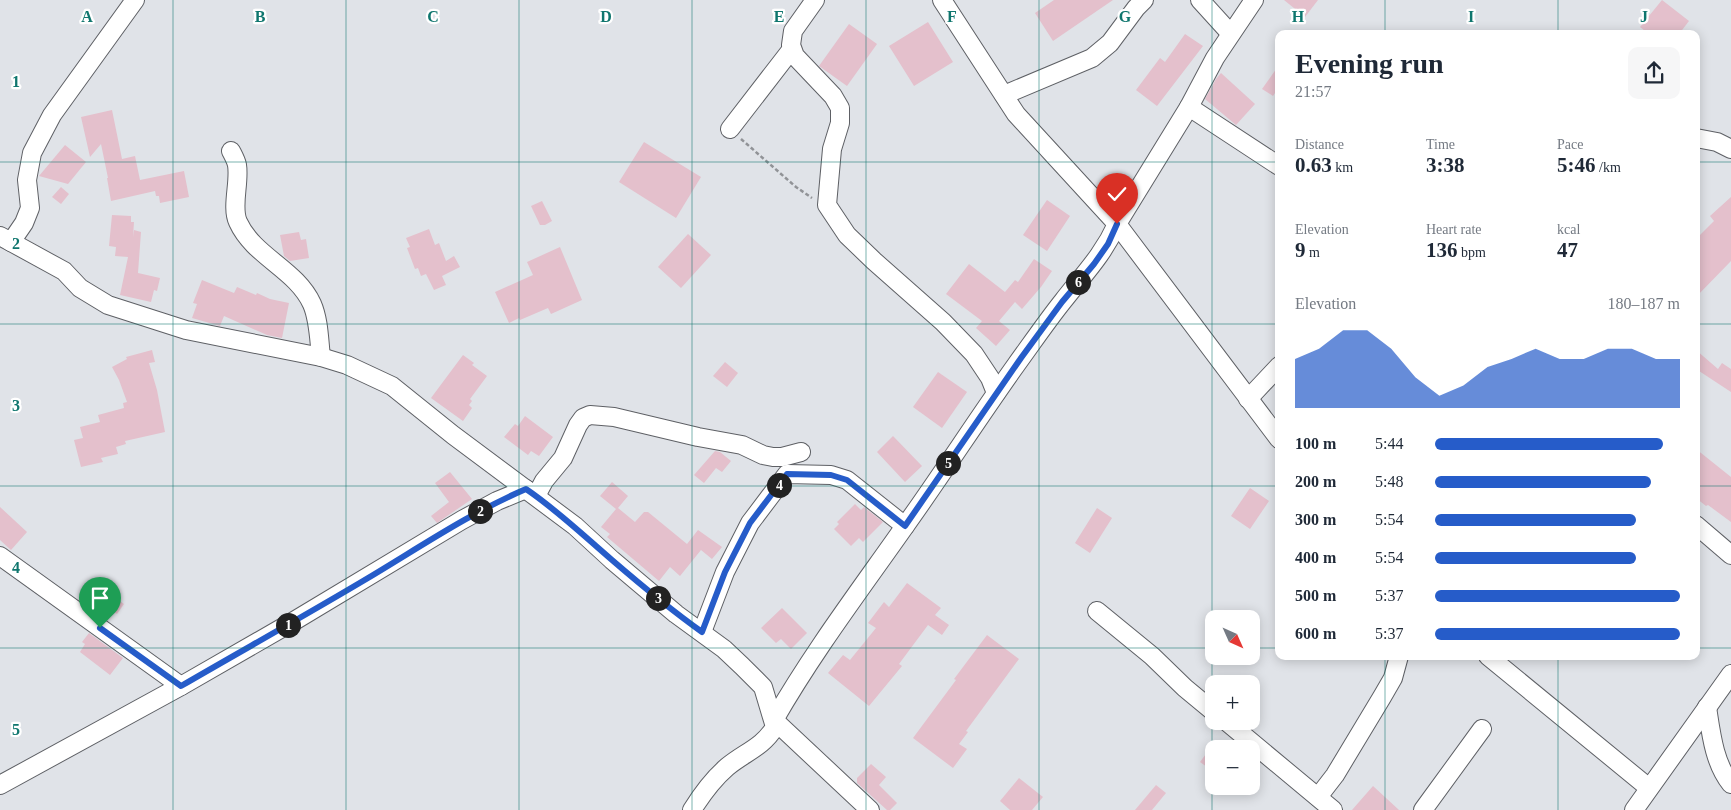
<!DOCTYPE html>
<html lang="en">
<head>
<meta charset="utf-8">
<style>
	:root { --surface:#fff; --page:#f6f6f7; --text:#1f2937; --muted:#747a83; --accent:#265cc9 }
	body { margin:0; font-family:Georgia,serif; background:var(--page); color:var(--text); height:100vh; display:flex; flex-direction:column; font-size:19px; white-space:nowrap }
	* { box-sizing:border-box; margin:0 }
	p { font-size:16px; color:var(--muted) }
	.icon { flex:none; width:28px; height:28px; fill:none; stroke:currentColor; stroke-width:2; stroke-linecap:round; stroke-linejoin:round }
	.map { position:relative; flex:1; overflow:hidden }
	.panel { position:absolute; left:1275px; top:30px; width:425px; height:630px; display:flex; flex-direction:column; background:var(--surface); border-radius:10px; box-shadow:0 2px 12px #0003 }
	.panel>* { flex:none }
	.needle { width:32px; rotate:135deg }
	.controls { position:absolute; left:1205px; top:610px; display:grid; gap:10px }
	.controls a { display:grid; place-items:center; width:55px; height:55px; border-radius:10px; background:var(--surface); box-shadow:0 2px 12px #0003; font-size:25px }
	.pin { position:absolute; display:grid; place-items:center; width:42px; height:42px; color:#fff; margin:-51px -21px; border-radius:50% 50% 50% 0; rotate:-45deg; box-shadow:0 0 5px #0007 }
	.pin .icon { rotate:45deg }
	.km { position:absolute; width:25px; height:25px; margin:-12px; border-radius:50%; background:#222; color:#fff; font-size:14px; line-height:25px; text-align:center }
	.round { display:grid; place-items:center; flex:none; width:52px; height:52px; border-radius:10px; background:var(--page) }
	.overview { display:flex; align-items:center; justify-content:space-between; height:85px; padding:0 20px }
	h1 { font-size:28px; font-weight:600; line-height:38px }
	.metrics { display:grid; grid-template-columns:repeat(3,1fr); gap:8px; height:85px; padding:5px 20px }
	.metrics div { display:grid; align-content:center }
	.metrics b { font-size:21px; font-weight:600 }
	.metrics small { font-size:14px; font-weight:400 }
	.metrics p { font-size:14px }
	.chart { height:140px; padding:10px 20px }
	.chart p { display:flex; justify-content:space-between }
	.chart svg { width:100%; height:90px; margin-top:5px; fill:var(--accent); opacity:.7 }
	ul { padding:0 20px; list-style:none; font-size:16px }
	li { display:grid; grid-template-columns:80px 60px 1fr; align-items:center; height:38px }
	li i { height:12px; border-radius:6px; background:var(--accent) }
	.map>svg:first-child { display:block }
</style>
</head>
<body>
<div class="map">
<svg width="1731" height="810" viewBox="0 0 1731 810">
	<rect width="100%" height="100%" fill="#e0e3e8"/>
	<g fill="#e4c0cc">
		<path d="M1054,0H1113L1053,41L1035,13Z"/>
		<path d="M1284,0H1318L1305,17Z"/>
		<path d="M1662,0L1689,21L1679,34H1649L1640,27Z"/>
		<path d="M928,22L953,62L914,86L889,46Z"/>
		<path d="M849,24L877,44L847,86L819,66Z"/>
		<path d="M1185,34L1203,46L1157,106L1136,90L1160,58L1165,62Z"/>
		<path d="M1279,65V87L1273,96L1262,89Z"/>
		<path d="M1221,73L1255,104L1236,125L1205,99L1216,79Z"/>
		<path d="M112,110L122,159L135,156L140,180L184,171L189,197L160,203L159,196H156L155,191L111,201L107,178H108L101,144L90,157L81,117Z"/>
		<path d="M644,142L701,177L676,218L619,182Z"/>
		<path d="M65,145L86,162L68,184L39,176Z"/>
		<path d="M61,187L69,194L61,204L52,197Z"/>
		<path d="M1731,197V261L1696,297V239L1714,221L1710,216Z"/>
		<path d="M1047,200L1070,216L1047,251L1023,235Z"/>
		<path d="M542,201L552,221L545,225H540L531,206Z"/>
		<path d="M112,215L131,216V222H134L133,237L134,230L141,232L138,273L160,278L157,291L154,290L151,302L120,295L128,257L115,256L116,247L109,246Z"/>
		<path d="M429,229L435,245L439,243L446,261L454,256L460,267L442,276L446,285L434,290L426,274L421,276L418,268L415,269L407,248L410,247L406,238Z"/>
		<path d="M299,232L301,240L306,239L309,258L290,261L284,256L280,235Z"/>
		<path d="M688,234L711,255L681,288L658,267Z"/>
		<path d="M560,247L582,300L551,314L548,308L520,320L519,318L509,323L495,292L533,275L527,262Z"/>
		<path d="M1034,259L1052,271L1041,287L1022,309L1015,302L999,321L1010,330L996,346L976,328L982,321L946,294L969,264L1005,292L1015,280L1018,282Z"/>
		<path d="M202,280L234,293L237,287L256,295L257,293L270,299L289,303L282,338L267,335L224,316L220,326L192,318L197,304L193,303Z"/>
		<path d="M152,350L155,362L149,363L157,390L165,432L125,441L126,444L116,447L118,454L101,458L103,462L81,467L74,440L83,438L80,427L100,422L98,415L124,408L123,403L127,402L119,380L112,367L127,359L126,357Z"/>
		<path d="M1696,350L1718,369L1722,363L1731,369V392L1696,369Z"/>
		<path d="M463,355L474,363L472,365L487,376L470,399L472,401L469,405L472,408L463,421L431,398Z"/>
		<path d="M725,362L738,373L727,387L713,376Z"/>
		<path d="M938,372L967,392L942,428L913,407Z"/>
		<path d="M525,416L553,437L539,456L531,451L528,455L504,437L515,424L518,426Z"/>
		<path d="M893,436L922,466L905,482L877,452Z"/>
		<path d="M1696,449L1731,477V522L1708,505L1706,506L1696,498Z"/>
		<path d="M715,451L720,452L731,461L722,472L716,468L704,483L694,475Z"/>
		<path d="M450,472L472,499L437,523L431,516L449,502L435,483Z"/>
		<path d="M612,482L628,496L618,508L635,522L644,512H648L687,544L698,530L722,547L712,559L701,550L680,576L670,567L659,581L607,537L610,534L601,527L616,509L600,496Z"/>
		<path d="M1250,488L1269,501L1250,529L1231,516Z"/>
		<path d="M855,504L861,510L864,507L883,522L863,542L859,538L851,546L834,529L839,524L837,522Z"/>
		<path d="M0,507L27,532L11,550L0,540Z"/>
		<path d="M1097,508L1112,518L1090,553L1075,543Z"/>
		<path d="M94,582L124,604L117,614L87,591Z"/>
		<path d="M907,583L941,608L935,615L949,625L942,635L928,625L899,664L902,666L869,706L828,673L843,655L850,660L876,628L868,623L884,602L889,607Z"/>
		<path d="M782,608L807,633L791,649L781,639L776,643L761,628Z"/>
		<path d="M89,633L123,658L110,675L80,652L85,644L82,642Z"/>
		<path d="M987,635L1019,659L966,731L968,732L959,744L967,749L953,768L913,738L956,680L954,679Z"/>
		<path d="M1214,743V772L1200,762Z"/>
		<path d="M871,764L886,777L879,785L897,803L890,810H887L857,783V778Z"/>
		<path d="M1019,778L1043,797L1032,810H1010L1000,801Z"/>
		<path d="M1156,785L1166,793L1152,810H1135Z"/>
		<path d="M1373,786L1399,810H1352Z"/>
	</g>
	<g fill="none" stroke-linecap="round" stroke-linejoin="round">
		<defs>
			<g id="street">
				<path d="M815,0L793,31L791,45L795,56L833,96L840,108V123L832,149L827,205L847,235L874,261L943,322L974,354L990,378L996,393"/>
				<path d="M942,0L1016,114L1117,224L1279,439"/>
				<path d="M1200,0L1230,33"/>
				<path d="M1004,95L1092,58L1110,43L1136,8L1144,0"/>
				<path d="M1189,107L1279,166"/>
				<path d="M730,129L791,50"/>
				<path d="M1696,138L1717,142L1731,149"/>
				<path d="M231,151C233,155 236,160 237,165C240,182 231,207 238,222C254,257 296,269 312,304C319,320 319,340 321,357"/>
				<path d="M0,236L11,242L24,223L30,208L27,180L32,153L52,115L135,0"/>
				<path d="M11,242L64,271L80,288L108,305L186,330L321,357L347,365L392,386L453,435L575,526L612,560L676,614L724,649L742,666L763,687L775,727C762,748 745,752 727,767C712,780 702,794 692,810"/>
				<path d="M1248,399L1279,366"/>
				<path d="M536,496L544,481L563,458L578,425L583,418L590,415L614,417L698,437L742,445L763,455L773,457H782L801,452"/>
				<path d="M1696,525L1731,555"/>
				<path d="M0,556L181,686"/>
				<path d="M1097,611L1152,656L1185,688L1214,712"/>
				<path d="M702,632L725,572L750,523L787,474L831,475L847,480L905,526"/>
				<path d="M1488,656L1649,788"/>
				<path d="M1707,707C1711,733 1714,763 1731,784"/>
				<path d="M774,720C813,652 860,590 905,526C943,473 978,418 1016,365C1032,343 1047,321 1063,301C1084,274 1103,255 1117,224L1189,107L1215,58L1254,0"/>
				<path d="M774,720L870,810"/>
				<path d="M1226,721L1333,810"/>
				<path d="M0,785L181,686L294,621L462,520L497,501L526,489"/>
				<path d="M1318,797L1335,775L1382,697L1393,678L1399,656"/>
				<path d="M1423,810L1482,729"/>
				<path d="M1634,810L1731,674"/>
			</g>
		</defs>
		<use href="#street" stroke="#5e6065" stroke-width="20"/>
		<path stroke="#919397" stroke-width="2.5" stroke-dasharray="4 2.5" stroke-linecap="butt" d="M741,139L796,187L812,198"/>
		<use href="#street" stroke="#fff" stroke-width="18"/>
	</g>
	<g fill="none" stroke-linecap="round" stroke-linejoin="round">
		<defs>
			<path id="route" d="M100,628L181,686C243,650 306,615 368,578C420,547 470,513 526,489C557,510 584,536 612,560C641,585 671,610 702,632L725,572L750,523L787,474L831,475L847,480L905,526L1021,358L1062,302L1094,264L1108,244L1117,224"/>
		</defs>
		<use href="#route" stroke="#fff" stroke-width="10"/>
		<use href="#route" stroke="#265cc9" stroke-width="6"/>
	</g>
	<path fill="none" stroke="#0f766e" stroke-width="1" stroke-opacity="0.55" d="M173,0V810M346,0V810M519,0V810M692,0V810M866,0V810M1039,0V810M1212,0V810M1385,0V34M1558,0V34M0,162H1279M1696,162H1731M0,324H1279M1696,324H1731M0,486H1279M1696,486H1731M0,648H1214M1251,648H1279M1696,648H1731M1385,656V810M1558,656V810"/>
	<g font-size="16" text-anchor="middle" font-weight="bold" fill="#0f766e" stroke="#fff" stroke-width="4.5" stroke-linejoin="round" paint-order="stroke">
		<text x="87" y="22">A</text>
		<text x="260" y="22">B</text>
		<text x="433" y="22">C</text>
		<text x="606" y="22">D</text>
		<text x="779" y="22">E</text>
		<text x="952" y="22">F</text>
		<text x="1125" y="22">G</text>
		<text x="1298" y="22">H</text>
		<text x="1471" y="22">I</text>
		<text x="1644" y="22">J</text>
		<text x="16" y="87">1</text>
		<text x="16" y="249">2</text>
		<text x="16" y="411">3</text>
		<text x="16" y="573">4</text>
		<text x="16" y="735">5</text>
	</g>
</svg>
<div class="controls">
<a><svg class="needle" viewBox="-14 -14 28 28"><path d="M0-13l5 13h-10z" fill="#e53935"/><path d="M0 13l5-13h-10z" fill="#747a83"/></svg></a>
<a>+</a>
<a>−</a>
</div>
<div class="pin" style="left:100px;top:628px;background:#1e9e55"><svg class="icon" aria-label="arrive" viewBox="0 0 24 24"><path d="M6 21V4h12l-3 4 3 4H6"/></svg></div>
<div class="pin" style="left:1117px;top:224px;background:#d93025"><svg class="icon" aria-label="check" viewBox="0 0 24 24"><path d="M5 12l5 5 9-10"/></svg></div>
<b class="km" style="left:288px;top:625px">1</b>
<b class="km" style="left:480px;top:511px">2</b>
<b class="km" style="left:658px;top:598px">3</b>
<b class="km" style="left:779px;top:485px">4</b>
<b class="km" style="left:948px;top:463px">5</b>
<b class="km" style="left:1078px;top:282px">6</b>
<section class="panel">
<div class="overview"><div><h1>Evening run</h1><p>21:57</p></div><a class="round"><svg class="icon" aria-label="share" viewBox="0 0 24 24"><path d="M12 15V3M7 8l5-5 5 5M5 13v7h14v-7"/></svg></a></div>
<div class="metrics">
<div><p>Distance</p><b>0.63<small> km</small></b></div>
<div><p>Time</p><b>3:38</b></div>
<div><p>Pace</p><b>5:46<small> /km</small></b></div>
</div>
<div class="metrics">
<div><p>Elevation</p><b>9<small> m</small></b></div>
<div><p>Heart rate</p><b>136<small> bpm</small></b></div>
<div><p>kcal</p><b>47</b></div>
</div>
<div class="chart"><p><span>Elevation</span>180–187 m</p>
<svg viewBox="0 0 160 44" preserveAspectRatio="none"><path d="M0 44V20L10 15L20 6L30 6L40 15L50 29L60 38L70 33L80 24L90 20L100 15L110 20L120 20L130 15L140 15L150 20L160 20V44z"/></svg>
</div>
<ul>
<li><b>100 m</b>5:44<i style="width:93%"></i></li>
<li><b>200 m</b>5:48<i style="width:88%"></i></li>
<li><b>300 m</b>5:54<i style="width:82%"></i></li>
<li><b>400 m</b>5:54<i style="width:82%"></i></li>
<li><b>500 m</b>5:37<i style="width:100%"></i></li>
<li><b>600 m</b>5:37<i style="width:100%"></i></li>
</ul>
</section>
</div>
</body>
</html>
